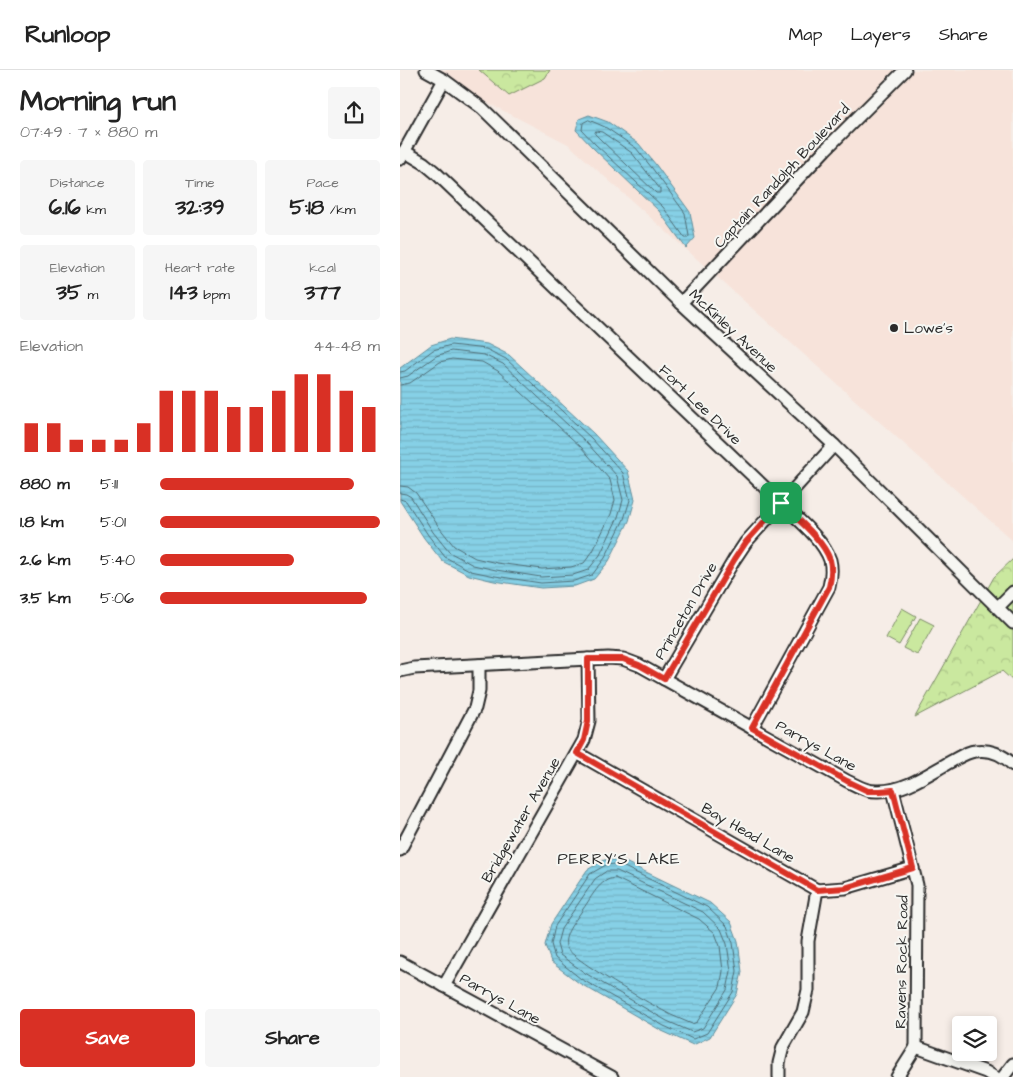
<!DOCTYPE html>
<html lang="en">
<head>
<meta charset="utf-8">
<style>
	:root { --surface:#fff; --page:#f6f6f6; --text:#222; --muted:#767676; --line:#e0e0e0; --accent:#d93025 }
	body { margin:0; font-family:"Architects Daughter",sans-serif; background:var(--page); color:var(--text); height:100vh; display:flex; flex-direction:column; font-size:19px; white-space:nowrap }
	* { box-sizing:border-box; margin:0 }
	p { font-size:16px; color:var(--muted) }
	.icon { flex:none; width:28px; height:28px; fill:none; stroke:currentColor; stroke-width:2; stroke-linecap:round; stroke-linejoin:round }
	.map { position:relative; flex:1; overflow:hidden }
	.details { display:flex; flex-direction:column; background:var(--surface); width:400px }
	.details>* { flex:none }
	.fabs { position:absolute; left:552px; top:946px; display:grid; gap:10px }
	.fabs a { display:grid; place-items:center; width:45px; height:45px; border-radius:5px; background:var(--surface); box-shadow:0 2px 8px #0003; font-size:25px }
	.pin { position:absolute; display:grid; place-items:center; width:42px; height:42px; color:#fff; margin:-21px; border-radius:10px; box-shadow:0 2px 8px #0006 }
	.round { display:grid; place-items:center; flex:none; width:52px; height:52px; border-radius:5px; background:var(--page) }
	.head { display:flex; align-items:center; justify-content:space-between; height:85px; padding:0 20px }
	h1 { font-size:28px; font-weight:700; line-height:38px }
	.stats { display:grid; grid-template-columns:repeat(3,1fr); gap:8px; height:85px; padding:5px 20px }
	.stats div { display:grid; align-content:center; border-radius:5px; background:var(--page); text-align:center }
	.stats b { font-size:21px; font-weight:700 }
	.stats small { font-size:14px; font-weight:400 }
	.stats p { font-size:14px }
	.chart { height:140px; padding:10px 20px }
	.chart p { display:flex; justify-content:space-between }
	.chart svg { width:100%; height:90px; margin-top:5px; stroke:var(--accent); stroke-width:6 }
	.cta { display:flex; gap:10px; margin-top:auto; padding:10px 20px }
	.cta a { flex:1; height:58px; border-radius:5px; background:var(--accent); color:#fff; font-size:20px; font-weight:700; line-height:58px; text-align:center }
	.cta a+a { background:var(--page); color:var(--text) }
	ul { padding:0 20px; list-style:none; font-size:16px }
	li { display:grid; grid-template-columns:80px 60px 1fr; align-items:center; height:38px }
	li i { height:12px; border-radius:6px; background:var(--accent) }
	header { display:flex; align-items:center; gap:30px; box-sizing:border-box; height:70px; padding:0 25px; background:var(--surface); border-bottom:1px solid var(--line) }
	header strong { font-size:24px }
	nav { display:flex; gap:28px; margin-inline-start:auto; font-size:18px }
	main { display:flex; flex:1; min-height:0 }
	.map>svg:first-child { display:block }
</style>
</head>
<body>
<header>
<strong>Runloop</strong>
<nav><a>Map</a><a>Layers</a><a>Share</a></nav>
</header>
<main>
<section class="details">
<div class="head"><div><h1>Morning run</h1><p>07:49 · 7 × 880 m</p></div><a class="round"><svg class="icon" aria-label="share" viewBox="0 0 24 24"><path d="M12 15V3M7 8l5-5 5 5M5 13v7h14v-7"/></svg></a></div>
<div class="stats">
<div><p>Distance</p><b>6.16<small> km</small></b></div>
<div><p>Time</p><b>32:39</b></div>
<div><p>Pace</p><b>5:18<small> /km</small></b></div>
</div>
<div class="stats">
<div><p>Elevation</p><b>35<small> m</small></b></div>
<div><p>Heart rate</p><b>143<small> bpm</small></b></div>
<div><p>kcal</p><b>377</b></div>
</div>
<div class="chart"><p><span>Elevation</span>44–48 m</p>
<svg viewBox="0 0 160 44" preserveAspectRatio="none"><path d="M5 44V30M15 44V30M25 44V38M35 44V38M45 44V38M55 44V30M65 44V14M75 44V14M85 44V14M95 44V22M105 44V22M115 44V14M125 44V6M135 44V6M145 44V14M155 44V22"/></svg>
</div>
<ul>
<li><b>880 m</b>5:11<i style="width:88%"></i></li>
<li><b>1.8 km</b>5:01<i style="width:100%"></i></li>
<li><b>2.6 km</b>5:40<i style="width:61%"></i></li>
<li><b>3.5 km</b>5:06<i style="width:94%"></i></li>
</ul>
<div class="cta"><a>Save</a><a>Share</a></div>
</section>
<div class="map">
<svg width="613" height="1007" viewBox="0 0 613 1007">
	<defs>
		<pattern id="forest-crowns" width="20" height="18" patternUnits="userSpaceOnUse" patternTransform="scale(1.25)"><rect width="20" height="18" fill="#cae89f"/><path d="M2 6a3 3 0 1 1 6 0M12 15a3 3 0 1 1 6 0" fill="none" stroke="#aec789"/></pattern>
		<pattern id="water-rules" width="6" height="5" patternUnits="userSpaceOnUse" patternTransform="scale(1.25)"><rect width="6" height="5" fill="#86d0e6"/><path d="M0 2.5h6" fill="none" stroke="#74b3c5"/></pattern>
	</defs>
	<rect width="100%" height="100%" fill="#f6ede7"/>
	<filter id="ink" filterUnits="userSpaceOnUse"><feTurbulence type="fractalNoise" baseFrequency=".02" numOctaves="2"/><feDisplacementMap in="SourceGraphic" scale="10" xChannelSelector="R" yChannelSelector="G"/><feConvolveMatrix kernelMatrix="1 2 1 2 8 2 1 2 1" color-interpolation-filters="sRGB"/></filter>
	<g filter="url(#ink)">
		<path fill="#f7e3da" d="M24,0H613V471L168,74Z"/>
		<g fill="url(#forest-crowns)" stroke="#7a8a65">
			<path d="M79,0H150L145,8L109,26Z"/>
			<path d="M613,489V611L602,601L515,647L594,507Z"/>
		</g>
		<g fill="#cae89f" stroke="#7a8a65">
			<path d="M502,538L516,546L499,575L486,568Z"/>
			<path d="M520,548L534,555L517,585L503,578Z"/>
		</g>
		<g fill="url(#water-rules)" stroke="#628e9b">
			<path d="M189,45L208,52L239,74L256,95L290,142L295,168L286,178L259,141L192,77L176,60L179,49Z"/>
			<path d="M50,269L87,274L109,285L194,364L228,401L235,430L229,451L209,491L194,509L175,516L141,518L94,511L69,505L42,491L24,468L0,431V298L31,275Z"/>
			<path d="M219,789L310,833L331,852L338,871L342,902L337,924L310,967L293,975L262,961L179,913L151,892L145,875L151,854L187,800L204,790Z"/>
		</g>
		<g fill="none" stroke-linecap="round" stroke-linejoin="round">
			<g stroke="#4f6d76" stroke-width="1">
				<path d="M189,50L205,57L236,78L252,98L285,143L289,166L288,168H285L263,137L195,74L182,60L183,53Z"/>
				<path d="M196,61L202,62L232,83L260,119V123H256L200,69L195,64Z"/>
				<path d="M0,302L5,301L33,280L51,275L86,279L106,289L191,368L223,403L230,430L224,449L205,488L192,505L174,511L141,513L95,506L71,501L45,487L28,465L6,431L0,429"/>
				<path d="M0,308L8,306L36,286L51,281L84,285L103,294L186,372L217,406L223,430L218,447L200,485L188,500L173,505L141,507L96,500L73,495L49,482L33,462L11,427L6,424L0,423"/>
				<path d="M0,315L10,313L40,292L52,289L82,292L98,301L181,377L210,410L215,430L211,444L193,481L184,493L171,497L142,499L97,493L75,488L54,476L39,457L16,423L8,417L0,416"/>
				<path d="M218,794L307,837L327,856L333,873L337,901L333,922L307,963L293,969L264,956L181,909L155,888L151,874L155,856L190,804L206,795Z"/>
				<path d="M207,801H217L303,842L321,859L327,874L331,901L327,920L303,958L292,962L267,951L185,903L160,885L157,874L161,859L195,809Z"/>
				<path d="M215,808L299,849L315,863L320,876L323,901L320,917L297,952L292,954C285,951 278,948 271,945C256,937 168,888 166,876C163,863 177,849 183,839C192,827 199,809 215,808Z"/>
			</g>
			<defs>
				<g id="minor">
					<path d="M26,0L44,10L82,38L281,233L434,375L613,553"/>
					<path d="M4,81L24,93L36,103L381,433C396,448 423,469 430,490C432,498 431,509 429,517L352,658"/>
					<path d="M0,89L44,10"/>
					<path d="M281,233L425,80L505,0"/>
					<path d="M598,537L613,522"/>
					<path d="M0,601L14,598L208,588L223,589L239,595L447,711C458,716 467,722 479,721C505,721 528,704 550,692C558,688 566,682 575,681C589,679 603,684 613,695"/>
					<path d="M264,609L334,490L346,472L434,375"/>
					<path d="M177,683L417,820L445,818L513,798"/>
					<path d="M493,720L517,815L516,977"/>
					<path d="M0,780L75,638L79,621V595"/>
					<path d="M0,892L212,1007"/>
					<path d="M44,916L184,670L189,651L188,589"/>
					<path d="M516,977L586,1002L594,1007"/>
					<path d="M379,1007V993L383,977L403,942L408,920V871L417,820"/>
					<path d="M497,1007L516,977"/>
					<path d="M603,1007L613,994"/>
				</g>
			</defs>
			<use href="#minor" stroke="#2b2b2b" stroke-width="15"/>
			<use href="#minor" stroke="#f6f6f2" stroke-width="11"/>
		</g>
	</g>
	<g fill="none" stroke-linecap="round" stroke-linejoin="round" filter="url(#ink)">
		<defs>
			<path id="route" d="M381,433C396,448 423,469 430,490C432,498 431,509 429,517L352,658L447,711L468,721H480L493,720L513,798L445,818L417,820L177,683L184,670L188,651V589H223L239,595L264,609L334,490L346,472Z"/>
		</defs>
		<use href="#route" stroke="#fff" stroke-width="10"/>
		<use href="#route" stroke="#d93025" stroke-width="6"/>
	</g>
	<circle fill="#2b2b2b" stroke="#f6f6f2" stroke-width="2" cx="494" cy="258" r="5"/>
	<g text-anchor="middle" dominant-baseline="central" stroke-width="4" stroke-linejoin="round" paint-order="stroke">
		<g font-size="15" fill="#2b2b2b" stroke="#f6f6f2">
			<text transform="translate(382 106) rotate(-47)">Captain Randolph Boulevard</text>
			<text transform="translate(333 261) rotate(43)">McKinley Avenue</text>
			<text transform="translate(300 335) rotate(44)">Fort Lee Drive</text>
			<text transform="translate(286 541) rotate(-60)">Princeton Drive</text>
			<text transform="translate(416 676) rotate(29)">Parrys Lane</text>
			<text transform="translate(121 750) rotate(-60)">Bridgewater Avenue</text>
			<text transform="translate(348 763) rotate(30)">Bay Head Lane</text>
			<text transform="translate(502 892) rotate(-89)">Ravens Rock Road</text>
			<text transform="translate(100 929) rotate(29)">Parrys Lane</text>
		</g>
		<g font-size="15" fill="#2b2b2b" stroke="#f6f6f2" text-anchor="start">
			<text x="504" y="258">Lowe's</text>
		</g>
		<g font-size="16" letter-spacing="1" fill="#2b2b2b" stroke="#f6f6f2">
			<text x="219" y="789">PERRY'S LAKE</text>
		</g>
	</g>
</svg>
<div class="fabs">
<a><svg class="icon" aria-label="layers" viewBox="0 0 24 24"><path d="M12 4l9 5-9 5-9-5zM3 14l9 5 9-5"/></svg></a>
</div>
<div class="pin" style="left:381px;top:433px;background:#1e9e55"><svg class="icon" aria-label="arrive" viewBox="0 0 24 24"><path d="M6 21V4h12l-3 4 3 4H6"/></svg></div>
</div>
</main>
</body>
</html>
